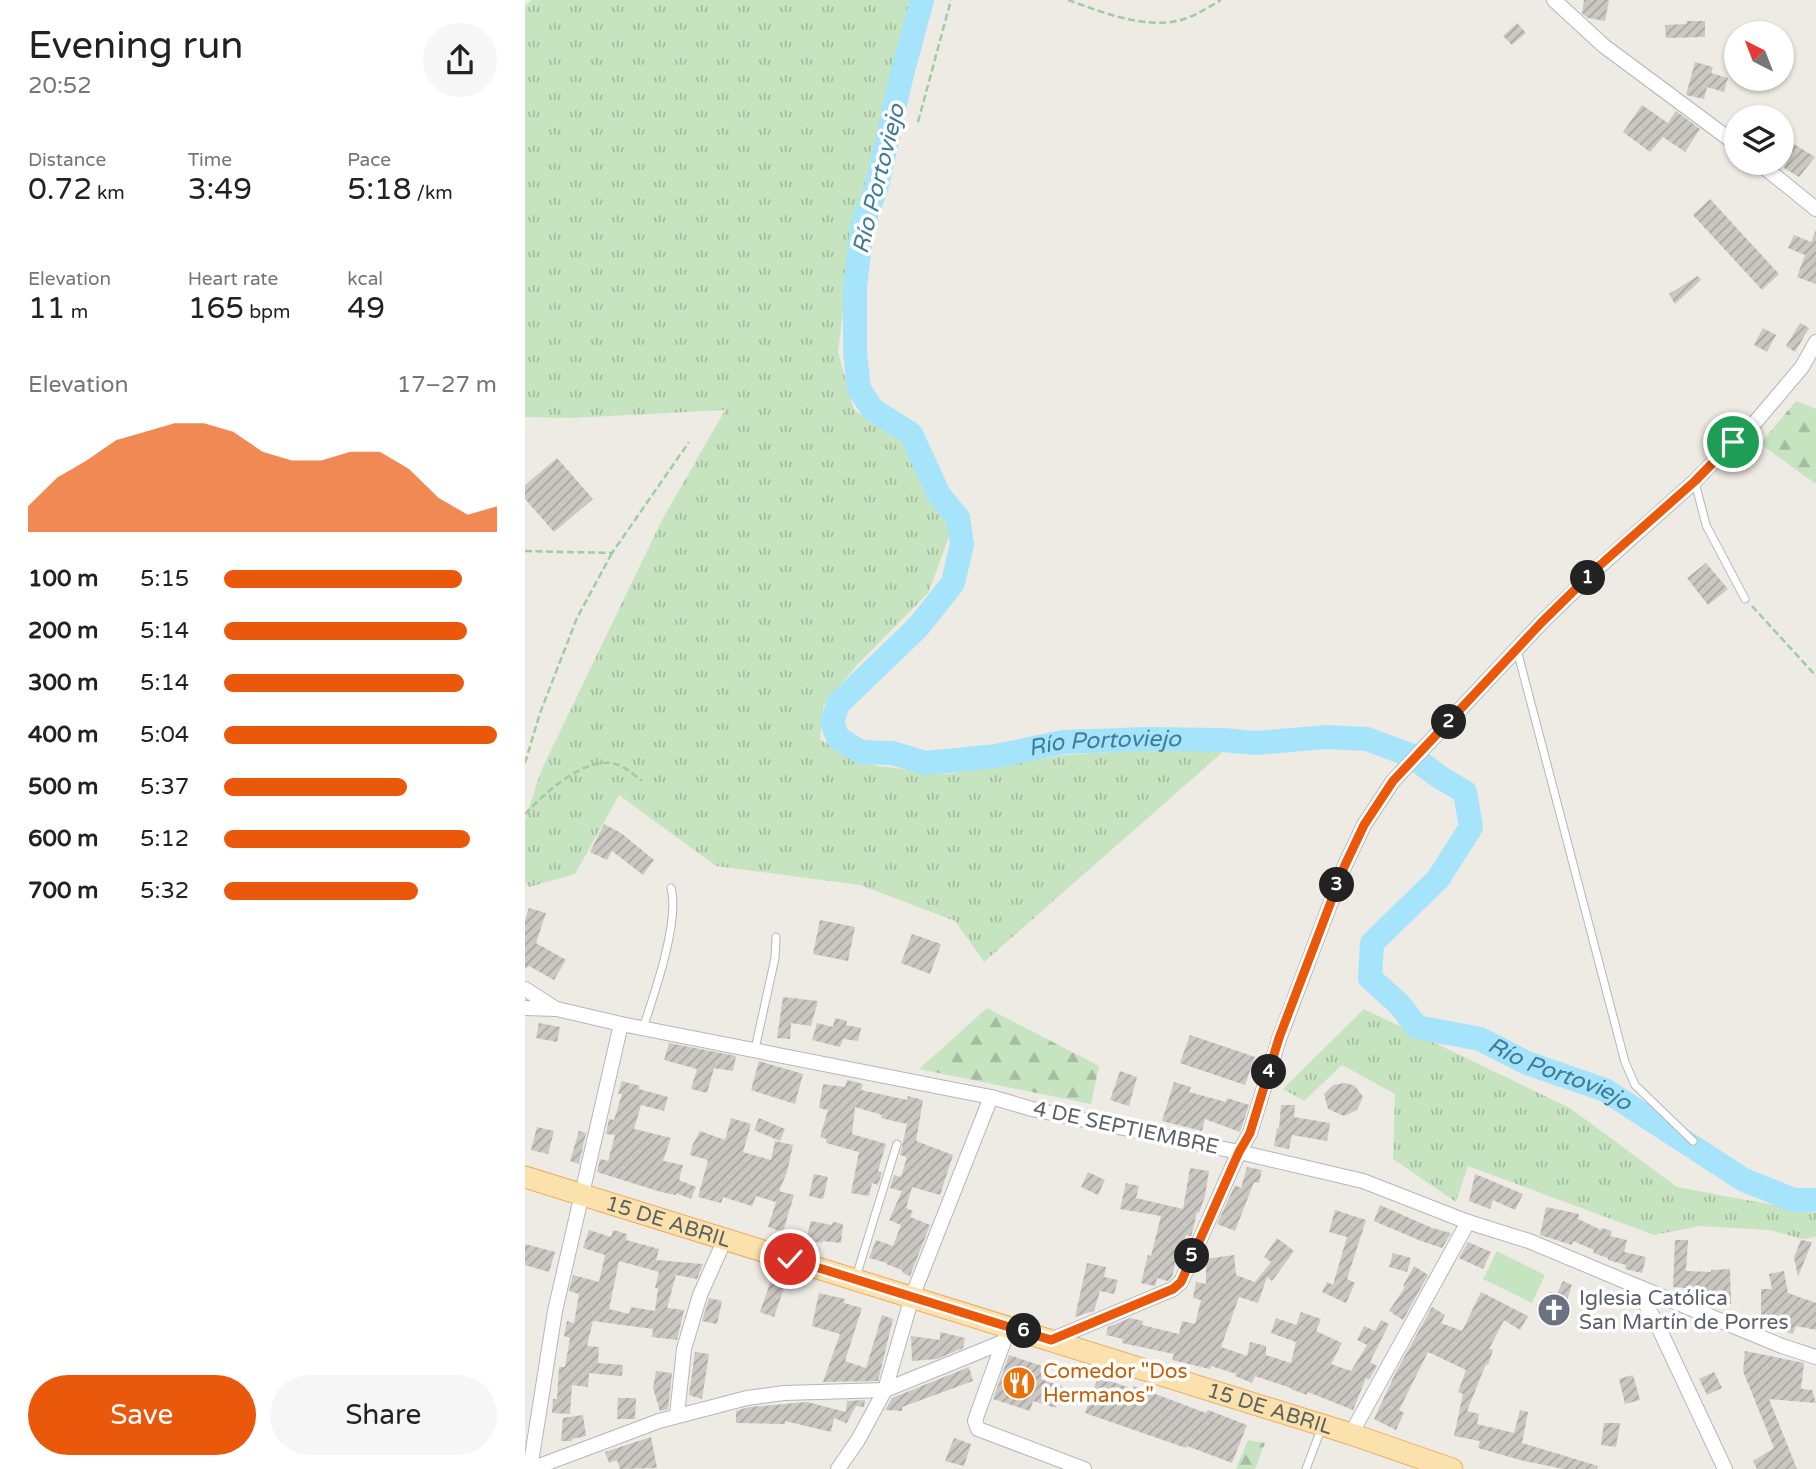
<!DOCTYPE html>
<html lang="en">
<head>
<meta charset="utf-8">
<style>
	:root { --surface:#fff; --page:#f6f6f6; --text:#222; --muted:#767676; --accent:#ea580c }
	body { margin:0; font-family:"Varela Round",sans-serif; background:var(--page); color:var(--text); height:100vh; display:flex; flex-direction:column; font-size:26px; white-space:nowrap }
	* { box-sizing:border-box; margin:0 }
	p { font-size:23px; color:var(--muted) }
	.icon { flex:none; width:38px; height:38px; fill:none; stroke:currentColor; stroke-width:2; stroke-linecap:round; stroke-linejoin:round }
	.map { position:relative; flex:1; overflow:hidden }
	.drawer { display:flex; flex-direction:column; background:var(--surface); width:525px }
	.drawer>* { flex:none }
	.needle { width:46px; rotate:318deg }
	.controls { position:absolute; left:1199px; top:21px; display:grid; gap:14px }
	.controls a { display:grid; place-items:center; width:70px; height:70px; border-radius:50%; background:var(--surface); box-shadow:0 2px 5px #0004; font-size:35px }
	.pin { position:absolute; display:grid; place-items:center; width:60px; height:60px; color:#fff; margin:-30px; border:4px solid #fff; border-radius:50%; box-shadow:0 2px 7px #0007 }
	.km { position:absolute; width:35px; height:35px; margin:-18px; border-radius:50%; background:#222; color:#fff; font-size:19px; line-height:35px; text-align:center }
	.round { display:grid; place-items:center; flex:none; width:74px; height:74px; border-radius:37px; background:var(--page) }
	.head { display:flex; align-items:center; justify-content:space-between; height:119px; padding:0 28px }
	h1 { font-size:38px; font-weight:600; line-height:52px }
	.metrics { display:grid; grid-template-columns:repeat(3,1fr); gap:10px; height:119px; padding:7px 28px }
	.metrics div { display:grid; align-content:center }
	.metrics b { font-size:30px; font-weight:600 }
	.metrics small { font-size:19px; font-weight:400 }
	.metrics p { font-size:19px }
	.chart { height:196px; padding:14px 28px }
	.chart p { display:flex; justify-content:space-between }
	.chart svg { width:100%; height:126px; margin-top:7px; fill:var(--accent); opacity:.7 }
	.primary-button { display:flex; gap:14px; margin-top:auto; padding:14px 28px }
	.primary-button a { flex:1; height:80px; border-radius:42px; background:var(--accent); color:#fff; font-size:28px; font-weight:600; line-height:80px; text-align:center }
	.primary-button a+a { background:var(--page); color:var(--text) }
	ul { padding:0 28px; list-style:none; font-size:23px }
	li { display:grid; grid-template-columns:112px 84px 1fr; align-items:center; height:52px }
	li i { height:18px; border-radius:9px; background:var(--accent) }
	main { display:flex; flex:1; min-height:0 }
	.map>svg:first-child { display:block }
</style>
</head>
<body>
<main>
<section class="drawer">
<div class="head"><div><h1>Evening run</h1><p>20:52</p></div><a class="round"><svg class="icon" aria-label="share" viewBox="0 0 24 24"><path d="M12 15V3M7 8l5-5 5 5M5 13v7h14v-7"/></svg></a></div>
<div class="metrics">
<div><p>Distance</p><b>0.72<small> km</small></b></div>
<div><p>Time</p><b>3:49</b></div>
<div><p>Pace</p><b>5:18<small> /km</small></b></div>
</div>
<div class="metrics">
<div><p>Elevation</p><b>11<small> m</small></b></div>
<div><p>Heart rate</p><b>165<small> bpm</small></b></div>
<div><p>kcal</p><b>49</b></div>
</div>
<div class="chart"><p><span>Elevation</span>17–27 m</p>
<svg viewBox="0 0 160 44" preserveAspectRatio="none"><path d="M0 44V35L10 25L20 19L30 12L40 9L50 6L60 6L70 9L80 16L90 19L100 19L110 16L120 16L130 22L140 32L150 38L160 35V44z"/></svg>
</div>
<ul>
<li><b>100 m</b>5:15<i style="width:87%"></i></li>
<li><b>200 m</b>5:14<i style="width:89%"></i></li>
<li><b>300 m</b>5:14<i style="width:88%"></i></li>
<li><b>400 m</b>5:04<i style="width:100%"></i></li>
<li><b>500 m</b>5:37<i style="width:67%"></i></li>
<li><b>600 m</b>5:12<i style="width:90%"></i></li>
<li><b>700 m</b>5:32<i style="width:71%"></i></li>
</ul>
<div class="primary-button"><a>Save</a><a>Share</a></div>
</section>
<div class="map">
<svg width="1291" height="1469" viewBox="0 0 1291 1469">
	<defs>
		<pattern id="grass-tufts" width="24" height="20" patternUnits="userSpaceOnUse" patternTransform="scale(1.75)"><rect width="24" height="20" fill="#c7e4c1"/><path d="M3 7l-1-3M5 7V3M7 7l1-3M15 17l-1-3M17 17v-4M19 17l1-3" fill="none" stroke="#a5bca0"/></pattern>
		<pattern id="forest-firs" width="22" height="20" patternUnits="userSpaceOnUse" patternTransform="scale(1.75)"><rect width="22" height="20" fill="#c7e4c1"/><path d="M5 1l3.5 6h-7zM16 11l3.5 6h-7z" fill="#a5bca0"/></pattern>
		<pattern id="building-hatch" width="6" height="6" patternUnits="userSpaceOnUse" patternTransform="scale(1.75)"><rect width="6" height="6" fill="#cbc7c3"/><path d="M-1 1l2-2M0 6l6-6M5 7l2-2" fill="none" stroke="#a8a5a2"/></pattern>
	</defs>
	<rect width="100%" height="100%" fill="#eeeae4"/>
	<g fill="url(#grass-tufts)">
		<path d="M7,0H386L373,45L353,141L329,222L313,352L329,410L377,439L426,532L403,593L332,665L298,706L295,740L352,766L421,774L538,755L618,750L699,751L459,962L430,921L335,885L191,866L94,795L50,874L4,887L0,882V820L16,771L137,520L200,410L46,418L0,417V6Z"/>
		<path d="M839,1009L1045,1108L1152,1187L1291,1213V1237L1277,1239L1245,1230L1175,1226L1129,1235L943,1166L931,1202L868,1159L870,1094L817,1065L779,1101L758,1089Z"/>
	</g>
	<g fill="url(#forest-firs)">
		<path d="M1271,401L1291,409V484L1235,444Z"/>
		<path d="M462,1008L574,1066L566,1104L394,1069Z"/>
		<path d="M723,1440L740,1443L730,1469H711Z"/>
	</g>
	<path fill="#c7e4c1" d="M972,1251L1020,1275L1007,1303L958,1279Z"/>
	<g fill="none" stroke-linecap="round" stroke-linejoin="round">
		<path stroke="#a6e4fb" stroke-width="24" id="s1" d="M397,0L376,78L352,185L337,227L330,288V352L334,389L347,409L386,434L414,495L433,518L437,544L428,583L393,627L313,704L307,723L313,738L336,752L367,753L401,763L471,756L538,742L623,739L698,740L731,743L802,737L842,739L885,755L916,778L940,792L946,827L913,879L847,943L845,978L874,1004L892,1027L955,1039L1002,1063L1080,1090L1219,1180L1269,1200H1291"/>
	</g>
	<g fill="url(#building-hatch)" fill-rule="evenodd">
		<path d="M1059,0H1084L1080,21L1063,18L1057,13Z"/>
		<path d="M1161,21H1180V37L1141,38L1140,25L1162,24Z"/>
		<path d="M992,23L1001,33L987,45L978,36Z"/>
		<path d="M1170,62L1188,67L1186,73L1203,78L1199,92L1182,87L1179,99L1161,95Z"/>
		<path d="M1117,105L1143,123L1151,111L1175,129L1160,152L1138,137L1125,152L1098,132Z"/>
		<path d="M1269,144L1290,157L1274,177L1259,168Z"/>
		<path d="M1185,199L1254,274L1237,290L1168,215Z"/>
		<path d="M1291,230V284L1272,277L1280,255L1263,248L1269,235L1286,242Z"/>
		<path d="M1173,276L1176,280L1150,304L1144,294Z"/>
		<path d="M1275,323L1284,328L1270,352L1261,346Z"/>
		<path d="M1238,328L1251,335L1242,352L1229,345Z"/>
		<path d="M32,458L68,499L29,532L0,499V485Z"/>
		<path d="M1181,563L1203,589L1183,605L1162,578Z"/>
		<path d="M79,824L96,833L129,860L118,875L87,851L82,860L65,852Z"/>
		<path d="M4,908L21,913L11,943L41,960L29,980L4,966L0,969V920Z"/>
		<path d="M295,920L330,927L323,961L288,954Z"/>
		<path d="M387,934L416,944L405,974L376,963Z"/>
		<path d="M258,997L293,1001L286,1026L266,1023L265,1039L252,1038Z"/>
		<path d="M310,1018L322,1021L321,1025L336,1028L333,1041L318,1039L315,1047L287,1040L292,1023L308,1027Z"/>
		<path d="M14,1023L35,1027L32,1042L11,1038Z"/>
		<path d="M665,1035L730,1057L720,1085L655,1063Z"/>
		<path d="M144,1043L211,1056L208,1071L189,1068L182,1093L166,1089L172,1069L139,1060Z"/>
		<path d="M234,1061L278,1074L270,1104L226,1090Z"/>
		<path d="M595,1071L612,1077L604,1106L585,1100Z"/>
		<path d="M322,1080L338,1084L336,1090L382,1100L383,1096L398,1100L391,1141L428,1155L415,1195L387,1187L381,1208L388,1211L385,1217L405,1225L385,1276L378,1273L377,1270L361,1264L362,1263L344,1258L351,1240L368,1246L376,1225L364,1220L377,1191L365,1188L369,1175L376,1177L382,1157L375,1155L382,1124L356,1118L357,1115L330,1107L327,1134L361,1144L353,1171L357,1172L353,1185L347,1183L344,1196L326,1193L334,1152L301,1143L302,1139L295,1137L303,1110L294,1108L298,1084L320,1087Z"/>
		<path d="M97,1081L115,1086L114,1089L143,1097L139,1111L116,1105L109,1129L146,1138L138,1161L158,1165L154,1180L171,1187L166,1199L151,1193V1195L136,1192L72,1172L75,1159L83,1161L90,1135L81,1134L84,1119L89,1120L97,1094H93Z"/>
		<path d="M649,1082L666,1087L664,1092L701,1102L702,1098L724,1105L715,1132L680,1119L677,1131L637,1121Z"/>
		<path d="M821,1083L830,1086L838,1097L832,1110L819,1116L803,1109L799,1094L808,1085Z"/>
		<path d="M756,1105H770L769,1117L805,1123L802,1141L767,1135L764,1149L749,1146L752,1128L754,1129Z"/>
		<path d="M206,1118L226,1124L218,1152L246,1160L250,1141L268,1145L262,1172L254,1191L269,1195L258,1232L243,1227L251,1202L231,1196L227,1206L198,1197L196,1203L173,1197L183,1160L165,1155L168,1144L175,1131L200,1140Z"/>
		<path d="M234,1118L260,1129L255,1141L229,1130Z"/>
		<path d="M12,1127L29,1131L23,1154L6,1150Z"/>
		<path d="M54,1131L61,1133L54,1164L45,1161Z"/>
		<path d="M722,1167L737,1170L734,1183L729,1182L710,1231L692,1224L710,1185L716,1188Z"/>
		<path d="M665,1168L684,1171L680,1196L674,1213L672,1212L667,1233L666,1236L661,1235L656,1258L652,1257L647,1277L643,1281L632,1278L630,1286L616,1283L623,1255L626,1256L636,1216L595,1209L601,1183L614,1186L611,1198L658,1209Z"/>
		<path d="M563,1172L580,1180L573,1195L556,1187Z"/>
		<path d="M289,1174L303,1177L298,1199L284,1196Z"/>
		<path d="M950,1174L998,1194L990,1210L968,1200L965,1209L944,1201Z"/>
		<path d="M855,1205L907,1228L926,1233L917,1248L896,1241L849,1221Z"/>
		<path d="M1021,1207L1054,1214L1053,1219L1076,1230L1077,1228L1087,1231L1085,1236L1102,1240L1099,1252L1121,1257L1117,1273L1100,1269L1101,1265L1083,1260V1258L1068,1253L1069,1250L1048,1241L1047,1245L1015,1235Z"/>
		<path d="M810,1210L841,1220L822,1279L830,1283L821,1303L797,1292L802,1282L808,1285L822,1237L804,1232Z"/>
		<path d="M286,1221L307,1225L308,1222L318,1224L316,1243L298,1241L297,1243L281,1240Z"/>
		<path d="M64,1230L86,1237L88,1230L102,1234L101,1240L134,1249L131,1260L178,1264L172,1279L151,1275L142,1308L159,1310L152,1340L127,1337L128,1329L68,1321L62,1346L74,1347L73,1363L98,1365L97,1376L64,1373L63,1387L47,1385L45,1414L27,1413L28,1399H32L34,1367H40L45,1338L39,1336L42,1321L49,1323L54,1294L44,1291L48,1275L74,1282L80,1255L58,1248ZM94,1261L134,1272L130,1288H133L130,1311L106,1307L104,1314L84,1309Z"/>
		<path d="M752,1238L769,1251L747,1281L742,1277L733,1303L714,1297L696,1347L722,1356L725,1342L741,1346V1355L766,1363L771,1342L746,1333L751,1318L771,1325L776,1312L796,1319L791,1331L817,1343L806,1364L826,1371L842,1345L832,1340L839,1326L850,1331L856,1320L864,1324L845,1362L852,1366L844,1380L841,1378L828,1410L783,1392L782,1395L766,1389V1388L730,1376L727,1383L710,1376L711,1374L686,1366L685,1369L647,1360L649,1354L597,1343L598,1339L581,1335L583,1327L605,1318L618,1321L617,1325L654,1334L657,1321L670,1324L676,1300L668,1298L671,1282L681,1284V1259L709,1255L711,1275L730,1282L746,1262L739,1257Z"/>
		<path d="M1150,1240H1163L1161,1271L1186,1272V1270L1205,1269L1206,1304L1188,1305L1187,1294L1162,1293V1288L1148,1287Z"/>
		<path d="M1276,1240L1287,1242L1273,1277L1269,1257Z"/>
		<path d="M943,1242L966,1252L958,1269L934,1258Z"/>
		<path d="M0,1244L30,1252L24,1272L0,1265Z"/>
		<path d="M868,1253L886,1258L882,1272L864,1267Z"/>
		<path d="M562,1263L581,1267L579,1277L593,1280L589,1294L575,1291L569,1311L550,1317Z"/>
		<path d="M889,1266L903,1275L878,1320L864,1311L880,1287L878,1286Z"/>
		<path d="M1259,1271L1263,1293L1291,1303V1330L1271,1326L1268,1334L1258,1331L1263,1316H1236V1289H1247L1244,1274Z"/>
		<path d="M1038,1281L1047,1285L1033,1327L1016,1322L1025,1292L1032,1294Z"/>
		<path d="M245,1283L259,1288L249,1317L235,1312Z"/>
		<path d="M956,1292L1003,1316L995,1330L979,1320L964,1349L968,1350L963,1365L961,1364L942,1411L954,1414L952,1424L989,1433L995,1410L1003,1412L997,1443L1073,1466L1072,1469H1039L999,1461L953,1448L955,1441L929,1436L938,1394L933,1392L941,1370L903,1352L874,1410L879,1413L871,1430L849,1419L871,1372L907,1307L920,1315L916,1323L937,1331Z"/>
		<path d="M294,1293L320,1299L319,1303L337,1308L320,1361L341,1368L357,1315L368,1319L353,1381L298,1382L315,1334L287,1326Z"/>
		<path d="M184,1298L197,1301L192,1324L177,1321Z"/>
		<path d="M415,1332L440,1338L438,1348L412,1359L387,1361L386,1336L415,1340Z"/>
		<path d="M1220,1351L1279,1363L1276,1389L1287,1390L1291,1403L1244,1399L1272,1469H1232L1228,1461L1249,1448L1218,1371Z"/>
		<path d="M170,1352L184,1354L177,1399L164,1395Z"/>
		<path d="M484,1355L520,1367L516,1379L538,1387L531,1408L508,1401L505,1411L468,1399Z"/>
		<path d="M444,1367L448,1381L377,1407V1411L360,1410L367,1398Z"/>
		<path d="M131,1371L147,1373L143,1409L135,1411L128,1388Z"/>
		<path d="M1189,1372L1197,1388L1182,1395L1174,1379Z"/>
		<path d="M1108,1375L1115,1400L1100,1404L1094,1379Z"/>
		<path d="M573,1377L608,1389L609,1386L681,1413L683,1410L722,1425L707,1463L662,1446L661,1448L560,1413Z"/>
		<path d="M93,1398H111L110,1419H92Z"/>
		<path d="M340,1400L339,1407L331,1406L320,1426L321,1423L309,1418L306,1432L260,1421V1424L211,1423V1411L224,1407L282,1402L321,1412L322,1401Z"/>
		<path d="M58,1415L61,1436L47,1439V1441H36L38,1418Z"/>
		<path d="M1079,1423H1095L1091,1447L1076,1445Z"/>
		<path d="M126,1437L132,1468L95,1469L92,1460L84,1463L80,1452Z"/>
		<path d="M429,1438L446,1444L439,1466L420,1461Z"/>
	</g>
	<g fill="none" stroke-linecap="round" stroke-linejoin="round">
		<defs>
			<g id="service">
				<path d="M1170,482L1181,525L1220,599"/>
				<path d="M992,650L1100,1062L1110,1085L1168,1141"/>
				<path d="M118,1028C129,995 155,921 146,888"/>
				<path d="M230,1049L250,958L251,937"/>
				<path d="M331,1277L372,1144"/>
				<path d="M781,1469L796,1429"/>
			</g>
			<g id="minor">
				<path d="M1029,0L1079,46L1211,144"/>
				<path d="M1234,163L1291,209"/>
				<path d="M0,989L31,1009"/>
				<path d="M0,1008L32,1009L96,1024L466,1097L507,1109L714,1152L838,1181L943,1222L1004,1241L1109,1285L1131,1322L1200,1469"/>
				<path d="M1109,1285L1257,1346L1291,1357"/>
				<path d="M480,1338L453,1412L450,1421L453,1429L559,1469"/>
				<path d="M526,1340L648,1289L656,1282L714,1152L725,1133L754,1039L820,865L839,825L868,781L1017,622L1075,566L1170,481L1208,442L1222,432L1277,367L1291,342"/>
				<path d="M152,1415L159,1349L175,1295L200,1239"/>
				<path d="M826,1434L943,1222"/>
				<path d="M5,1469L30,1311L96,1024"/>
				<path d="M6,1469L134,1421L222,1398L259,1393L360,1390L478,1342"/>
				<path d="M313,1469L333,1440L360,1390L387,1297L466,1097"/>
			</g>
			<g id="primary">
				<path id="s2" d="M0,1177L826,1434L927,1469"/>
			</g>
		</defs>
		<use href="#service" stroke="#b4b7ba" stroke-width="9"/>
		<use href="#minor" stroke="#b4b7ba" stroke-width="16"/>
		<use href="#primary" stroke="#ebac60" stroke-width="23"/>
		<g stroke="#9fcca3" stroke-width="2.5" stroke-dasharray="7 3.5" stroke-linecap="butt">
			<path d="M543,0C577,12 625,32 662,18C674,14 685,6 696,0"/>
			<path d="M393,122L426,0"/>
			<path d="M0,551L87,553L164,442"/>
			<path d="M1227,606L1291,676"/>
			<path d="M0,763L15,713L52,618L87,553"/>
			<path d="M0,814C20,793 62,753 94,765C102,768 110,776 117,781"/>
		</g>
		<use href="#service" stroke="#fff" stroke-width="7"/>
		<use href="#minor" stroke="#fff" stroke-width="14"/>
		<use href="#primary" stroke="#fbe1ab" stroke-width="21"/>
	</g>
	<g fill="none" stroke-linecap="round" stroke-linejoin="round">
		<defs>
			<path id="route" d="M265,1259L526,1340L648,1289L656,1282L714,1152L725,1133L754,1038L820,865L839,825L868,781L1017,622L1074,566L1170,481L1208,442"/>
		</defs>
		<use href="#route" stroke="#fff" stroke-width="14"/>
		<use href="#route" stroke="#ea580c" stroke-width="9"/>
	</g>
	<defs>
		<symbol id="church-disc" viewBox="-11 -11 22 22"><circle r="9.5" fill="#6b7280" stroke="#fff"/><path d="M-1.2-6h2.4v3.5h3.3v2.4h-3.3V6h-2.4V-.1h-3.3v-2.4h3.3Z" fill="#fff"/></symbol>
		<symbol id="restaurant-disc" viewBox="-11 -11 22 22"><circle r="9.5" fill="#e8710a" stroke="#fff"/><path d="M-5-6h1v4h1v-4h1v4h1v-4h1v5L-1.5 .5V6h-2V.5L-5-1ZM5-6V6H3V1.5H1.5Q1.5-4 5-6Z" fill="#fff"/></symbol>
	</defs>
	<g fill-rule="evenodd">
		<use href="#church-disc" x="1010" y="1291" width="38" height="38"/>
		<use href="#restaurant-disc" x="475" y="1364" width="38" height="38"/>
	</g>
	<g text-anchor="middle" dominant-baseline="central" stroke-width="7" stroke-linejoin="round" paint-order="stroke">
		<g font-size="21" fill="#5c6164" stroke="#fff">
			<text transform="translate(601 1128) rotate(12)">4 DE SEPTIEMBRE</text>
			<text stroke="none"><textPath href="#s2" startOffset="150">15 DE ABRIL</textPath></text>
			<text stroke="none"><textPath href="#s2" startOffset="780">15 DE ABRIL</textPath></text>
		</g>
		<g font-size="21" fill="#5b616d" stroke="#fff" text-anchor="start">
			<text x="1054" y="1298">Iglesia Católica<tspan x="1054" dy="24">San Martín de Porres</tspan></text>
		</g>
		<g font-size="21" fill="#c56008" stroke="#fff" text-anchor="start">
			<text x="518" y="1371">Comedor "Dos<tspan x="518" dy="24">Hermanos"</tspan></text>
		</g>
		<g font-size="23" font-style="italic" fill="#3f7b9b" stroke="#fff">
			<text transform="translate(354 179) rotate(-76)">Río Portoviejo</text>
			<text stroke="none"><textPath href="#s1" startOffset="1108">Río Portoviejo</textPath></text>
			<text stroke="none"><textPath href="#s1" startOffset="1927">Río Portoviejo</textPath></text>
		</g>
	</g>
</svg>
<div class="controls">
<a><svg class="needle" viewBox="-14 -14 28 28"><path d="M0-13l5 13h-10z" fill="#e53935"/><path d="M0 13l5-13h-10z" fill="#767676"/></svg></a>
<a><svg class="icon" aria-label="layers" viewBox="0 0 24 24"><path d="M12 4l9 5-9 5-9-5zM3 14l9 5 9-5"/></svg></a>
</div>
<div class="pin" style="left:1208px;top:442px;background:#1e9e55"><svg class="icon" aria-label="arrive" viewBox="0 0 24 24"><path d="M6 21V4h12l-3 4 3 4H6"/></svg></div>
<div class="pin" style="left:265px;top:1259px;background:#d93025"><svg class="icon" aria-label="check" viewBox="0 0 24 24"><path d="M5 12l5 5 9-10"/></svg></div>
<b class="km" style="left:1063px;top:578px">1</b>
<b class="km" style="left:924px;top:722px">2</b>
<b class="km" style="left:812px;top:885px">3</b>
<b class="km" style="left:744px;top:1072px">4</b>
<b class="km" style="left:667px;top:1256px">5</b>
<b class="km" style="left:499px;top:1331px">6</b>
</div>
</main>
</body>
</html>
